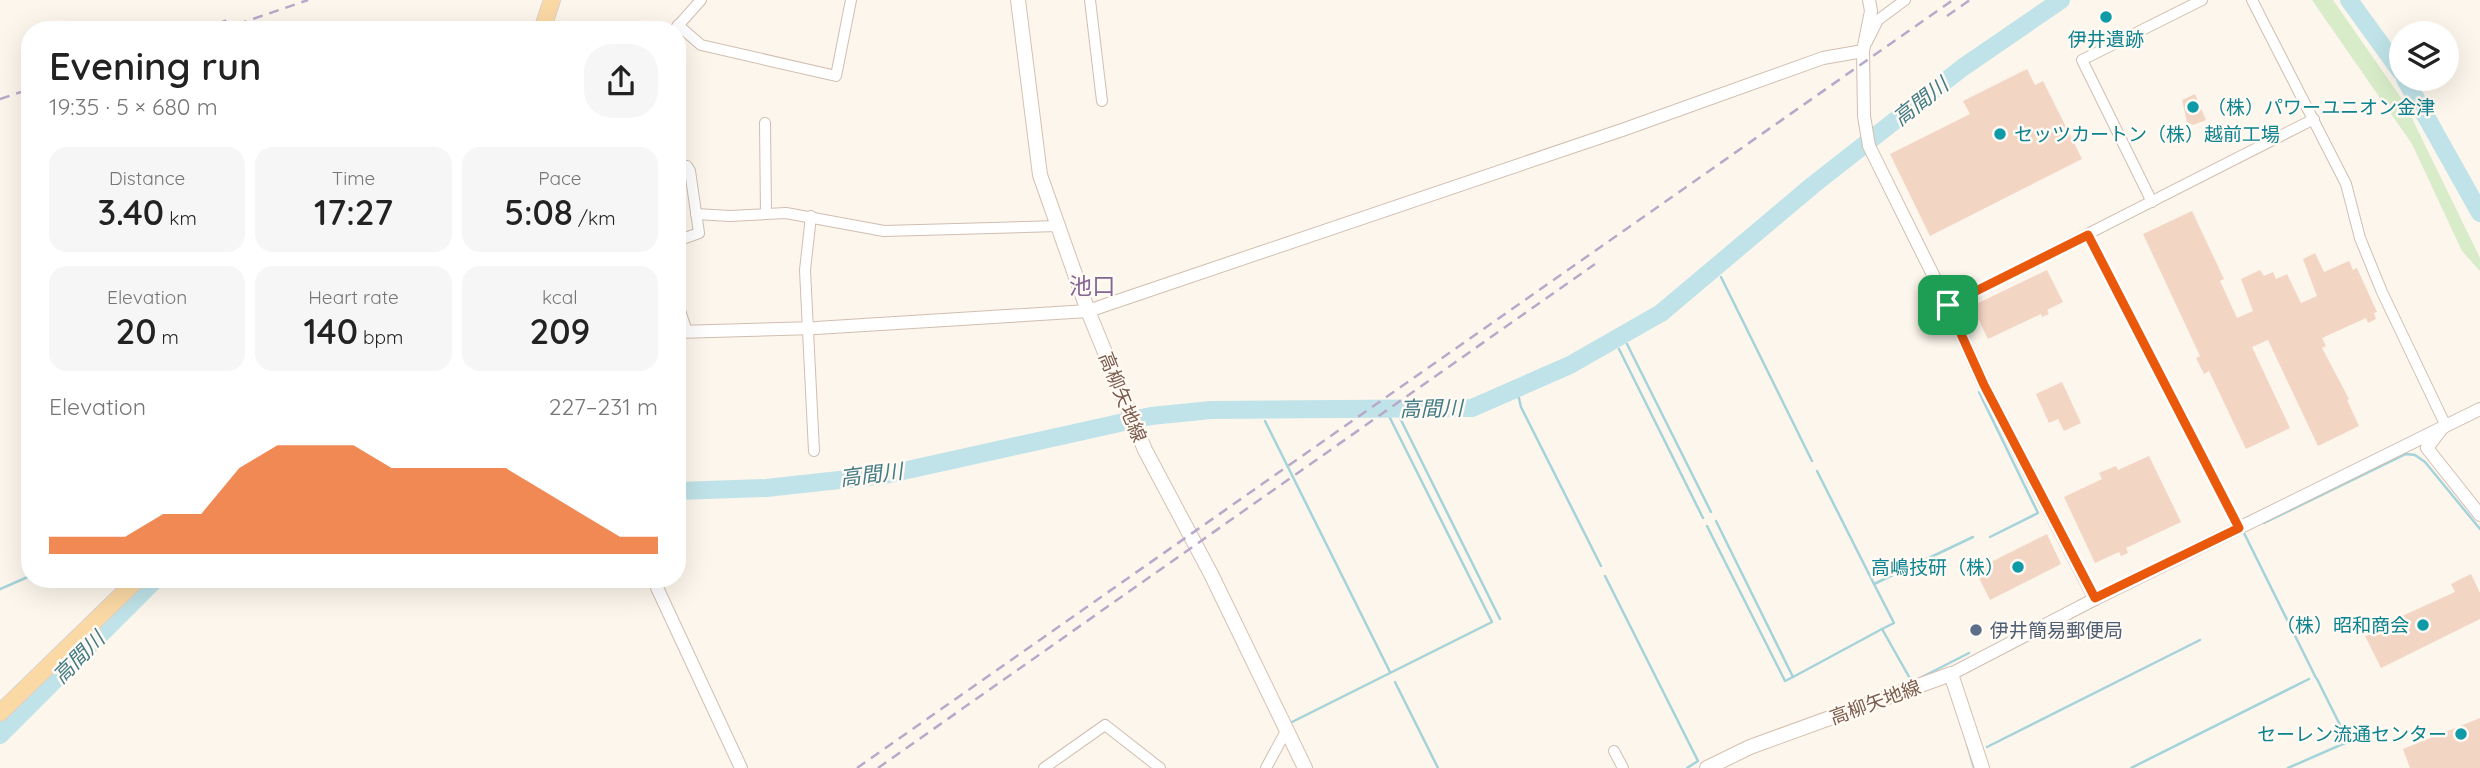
<!DOCTYPE html>
<html lang="en">
<head>
<meta charset="utf-8">
<style>
	:root { --surface:#fff; --page:#f6f6f6; --text:#222; --muted:#767676; --accent:#ea580c }
	body { margin:0; font-family:Quicksand,"Noto Sans JP",sans-serif; background:var(--page); color:var(--text); height:100vh; display:flex; flex-direction:column; font-size:26px; white-space:nowrap }
	* { box-sizing:border-box; margin:0 }
	p { font-size:23px; color:var(--muted) }
	.icon { flex:none; width:38px; height:38px; fill:none; stroke:currentColor; stroke-width:2; stroke-linecap:round; stroke-linejoin:round }
	.map { position:relative; flex:1; overflow:hidden }
	.details { position:absolute; left:21px; top:21px; width:665px; height:567px; display:flex; flex-direction:column; background:var(--surface); border-radius:28px; box-shadow:0 7px 28px #0002 }
	.details>* { flex:none }
	.fabs { position:absolute; left:2389px; top:21px; display:grid; gap:14px }
	.fabs a { display:grid; place-items:center; width:70px; height:70px; border-radius:50%; background:var(--surface); box-shadow:0 7px 28px #0002; font-size:35px }
	.pin { position:absolute; display:grid; place-items:center; width:60px; height:60px; color:#fff; margin:-30px; border-radius:14px; box-shadow:0 4px 10px #0006 }
	.round { display:grid; place-items:center; flex:none; width:74px; height:74px; border-radius:28px; background:var(--page) }
	.summary { display:flex; align-items:center; justify-content:space-between; height:119px; padding:0 28px }
	h1 { font-size:38px; font-weight:600; line-height:52px }
	.figures { display:grid; grid-template-columns:repeat(3,1fr); gap:10px; height:119px; padding:7px 28px }
	.figures div { display:grid; align-content:center; border-radius:18px; background:var(--page); text-align:center }
	.figures b { font-size:35px; font-weight:600 }
	.figures small { font-size:19px; font-weight:400 }
	.figures p { font-size:19px }
	.chart { height:196px; padding:14px 28px }
	.chart p { display:flex; justify-content:space-between }
	.chart svg { width:100%; height:126px; margin-top:7px; fill:var(--accent); opacity:.7 }
	.map>svg:first-child { display:block }
</style>
</head>
<body>
<div class="map">
<svg width="2480" height="768" viewBox="0 0 2480 768">
	<rect width="100%" height="100%" fill="#fdf6ec"/>
	<path fill="#d8ecc9" d="M2312,0H2333L2404,102L2480,258V271L2462,251L2412,144Z"/>
	<g fill="none" stroke-linecap="round" stroke-linejoin="round">
		<g stroke="#a5d3da" stroke-width="2.5">
			<path d="M1721,277L1812,461"/>
			<path d="M1627,344L1711,512"/>
			<path d="M1619,349L1703,518"/>
			<path d="M1517,390L1521,407L1601,566"/>
			<path d="M1979,392L2038,513L1990,537"/>
			<path d="M1399,416L1500,619"/>
			<path d="M1265,421L1390,672"/>
			<path d="M1817,471L1874,584L1973,537"/>
			<path d="M1716,521L1793,677L1882,629"/>
			<path d="M2264,523L2406,454L2415,455L2425,462L2480,529"/>
			<path d="M1707,526L1785,681L1793,677"/>
			<path d="M2244,533L2316,678"/>
			<path d="M1605,576L1698,761L1687,768"/>
			<path d="M1874,584L1894,623L1882,629L1912,682"/>
			<path d="M0,589L30,576"/>
			<path d="M1918,679L1969,653"/>
			<path d="M1395,682L1438,768"/>
			<path d="M1290,723L1492,622L1389,416"/>
			<path d="M1967,744L1974,768"/>
			<path d="M1987,747L2200,640"/>
			<path d="M2131,768L2309,679"/>
			<path d="M2288,768L2345,743V735L2317,679"/>
		</g>
		<g stroke="#bfe3e8" stroke-width="18">
			<path d="M2349,0L2401,72"/>
			<path d="M2405,79L2480,213"/>
			<path d="M677,491L766,488L885,475L1151,416L1211,410L1472,408L1570,365L1661,313L1813,185L1962,68L2061,0"/>
			<path d="M0,735L156,579"/>
		</g>
	</g>
	<g fill="#f3d5c3">
		<path d="M2027,69L2035,85L2043,81L2082,159L1930,236L1890,154L1970,114L1963,101Z"/>
		<path d="M2195,94L2206,120L2193,125L2187,122L2182,100Z"/>
		<path d="M2192,211L2224,279L2220,281L2237,318L2253,311L2241,279L2260,270L2264,276L2273,272L2276,279L2287,274L2301,303L2317,296L2303,259L2315,253L2324,272L2349,261L2353,270L2357,268L2377,312L2374,313L2376,319L2368,323L2366,318L2322,338L2326,346L2322,348L2349,399L2347,400L2359,426L2318,446L2268,340L2252,347L2290,428L2246,449L2209,371L2204,374L2196,358L2200,356L2143,234Z"/>
		<path d="M2047,270L2063,302L2047,310L2049,314L2042,317L2041,314L1988,339L1972,306Z"/>
		<path d="M2062,382L2081,423L2064,431L2058,419L2049,423L2036,394Z"/>
		<path d="M2149,456L2181,522L2126,548L2128,553L2121,556L2119,552L2095,563L2064,497L2102,479L2099,473L2116,466L2118,470Z"/>
		<path d="M2047,534L2061,564L1990,600L1975,570Z"/>
		<path d="M2471,574L2480,593V619L2381,668L2365,636L2369,635L2367,632L2455,592L2451,584Z"/>
		<path d="M2480,718V768H2410L2403,749Z"/>
	</g>
	<g fill="none" stroke-linecap="round" stroke-linejoin="round">
		<defs>
			<g id="minor">
				<path d="M1090,0L1102,101"/>
				<path d="M2252,0L2346,184L2360,238L2382,292L2445,424"/>
				<path d="M678,25L701,45L836,76L851,0"/>
				<path d="M676,28L701,0"/>
				<path d="M1867,42L1878,20L1905,0"/>
				<path d="M765,123L766,213"/>
				<path d="M677,168L687,166L690,171L699,233L677,241"/>
				<path d="M2152,202L2082,60L2202,0"/>
				<path d="M696,214L730,216L786,213L884,231L1058,226"/>
				<path d="M811,216L805,270L814,451"/>
				<path d="M2088,235L2239,528"/>
				<path d="M677,301L687,332"/>
				<path d="M1948,305L2314,119"/>
				<path d="M1614,751L1623,768"/>
				<path d="M1044,768L1105,725L1160,768"/>
				<path d="M1266,768L1286,731"/>
			</g>
			<g id="tertiary">
				<path d="M1869,0L1871,11L1863,51L1864,116L1869,146L1948,305L1984,385L2095,599"/>
				<path d="M677,332L816,328L1088,311L1625,129L1823,58L1863,51"/>
				<path d="M2443,427L2427,448L2480,515"/>
				<path d="M653,579L741,768"/>
				<path d="M1951,674L2095,599L2480,409"/>
			</g>
			<g id="secondary">
				<path d="M1018,0L1040,175L1088,311L1145,450L1211,574L1305,768"/>
				<path d="M1707,768L1750,747L1951,674L1982,768"/>
			</g>
			<g id="primary">
				<path d="M542,30L552,0"/>
				<path d="M0,713L138,579"/>
			</g>
		</defs>
		<use href="#minor" stroke="#d1beb0" stroke-width="12"/>
		<use href="#tertiary" stroke="#d1beb0" stroke-width="14"/>
		<use href="#secondary" stroke="#d6c0b0" stroke-width="16"/>
		<use href="#primary" stroke="#dad1cd" stroke-width="18"/>
		<use href="#minor" stroke="#fff" stroke-width="10"/>
		<use href="#tertiary" stroke="#fff" stroke-width="12"/>
		<use href="#secondary" stroke="#fff" stroke-width="14"/>
		<use href="#primary" stroke="#fbd9a5" stroke-width="16"/>
		<g stroke="#b9a8c9" stroke-width="2.5" stroke-dasharray="10 7" stroke-linecap="butt">
			<path d="M1947,16L1970,0"/>
			<path d="M201,30L230,19"/>
			<path d="M221,30L308,0"/>
			<path d="M0,99L30,89"/>
			<path d="M857,768L1953,0"/>
			<path d="M878,768L1595,264"/>
		</g>
	</g>
	<g fill="none" stroke-linecap="round" stroke-linejoin="round">
		<defs>
			<path id="route" d="M2088,235L2239,528L2095,598L1984,385L1948,305Z"/>
		</defs>
		<use href="#route" stroke="#fff" stroke-width="14"/>
		<use href="#route" stroke="#ea580c" stroke-width="9"/>
	</g>
	<g fill="#0f9aa8" stroke="#fffaf3" stroke-width="2.5">
		<circle cx="2106" cy="17" r="7"/>
		<circle cx="2193" cy="107" r="7"/>
		<circle cx="2000" cy="134" r="7"/>
		<circle cx="2018" cy="567" r="7"/>
		<circle cx="2423" cy="625" r="7"/>
		<circle cx="2461" cy="734" r="7"/>
	</g>
	<circle fill="#5c6f8a" stroke="#fffaf3" stroke-width="2.5" cx="1976" cy="630" r="7"/>
	<g text-anchor="middle" dominant-baseline="central" stroke-width="5" stroke-linejoin="round" paint-order="stroke">
		<g font-size="19" fill="#0d838f" stroke="#fffaf3" text-anchor="end">
			<text x="2106" y="39" text-anchor="middle">伊井遺跡</text>
			<text x="2207" y="107" text-anchor="start">（株）パワーユニオン金津</text>
			<text x="2014" y="134" text-anchor="start">セッツカートン（株）越前工場</text>
			<text x="2004" y="567">高嶋技研（株）</text>
			<text x="2409" y="625">（株）昭和商会</text>
			<text x="2447" y="734">セーレン流通センター</text>
		</g>
		<g font-size="19" fill="#7a5c4d" stroke="#fffaf3">
			<text transform="translate(1123 397) rotate(68)">高柳矢地線</text>
			<text transform="translate(1875 702) rotate(-20)">高柳矢地線</text>
		</g>
		<g font-size="19" fill="#4e5e75" stroke="#fffaf3" text-anchor="start">
			<text x="1990" y="630">伊井簡易郵便局</text>
		</g>
		<g font-size="21" font-style="italic" fill="#437c86" stroke="#fffaf3">
			<text transform="translate(1920 101) rotate(-38)">高間川</text>
			<text transform="translate(1431 408) rotate(-1)">高間川</text>
			<text transform="translate(871 474) rotate(-7)">高間川</text>
			<text transform="translate(78 657) rotate(-45)">高間川</text>
		</g>
		<g font-size="23" fill="#846695" stroke="#fffaf3">
			<text x="1092" y="285">池口</text>
		</g>
	</g>
</svg>
<div class="fabs">
<a><svg class="icon" aria-label="layers" viewBox="0 0 24 24"><path d="M12 4l9 5-9 5-9-5zM3 14l9 5 9-5"/></svg></a>
</div>
<div class="pin" style="left:1948px;top:305px;background:#1e9e55"><svg class="icon" aria-label="arrive" viewBox="0 0 24 24"><path d="M6 21V4h12l-3 4 3 4H6"/></svg></div>
<section class="details">
<div class="summary"><div><h1>Evening run</h1><p>19:35 · 5 × 680 m</p></div><a class="round"><svg class="icon" aria-label="share" viewBox="0 0 24 24"><path d="M12 15V3M7 8l5-5 5 5M5 13v7h14v-7"/></svg></a></div>
<div class="figures">
<div><p>Distance</p><b>3.40<small> km</small></b></div>
<div><p>Time</p><b>17:27</b></div>
<div><p>Pace</p><b>5:08<small> /km</small></b></div>
</div>
<div class="figures">
<div><p>Elevation</p><b>20<small> m</small></b></div>
<div><p>Heart rate</p><b>140<small> bpm</small></b></div>
<div><p>kcal</p><b>209</b></div>
</div>
<div class="chart"><p><span>Elevation</span>227–231 m</p>
<svg viewBox="0 0 160 44" preserveAspectRatio="none"><path d="M0 44V38L10 38L20 38L30 30L40 30L50 14L60 6L70 6L80 6L90 14L100 14L110 14L120 14L130 22L140 30L150 38L160 38V44z"/></svg>
</div>
</section>
</div>
</body>
</html>
